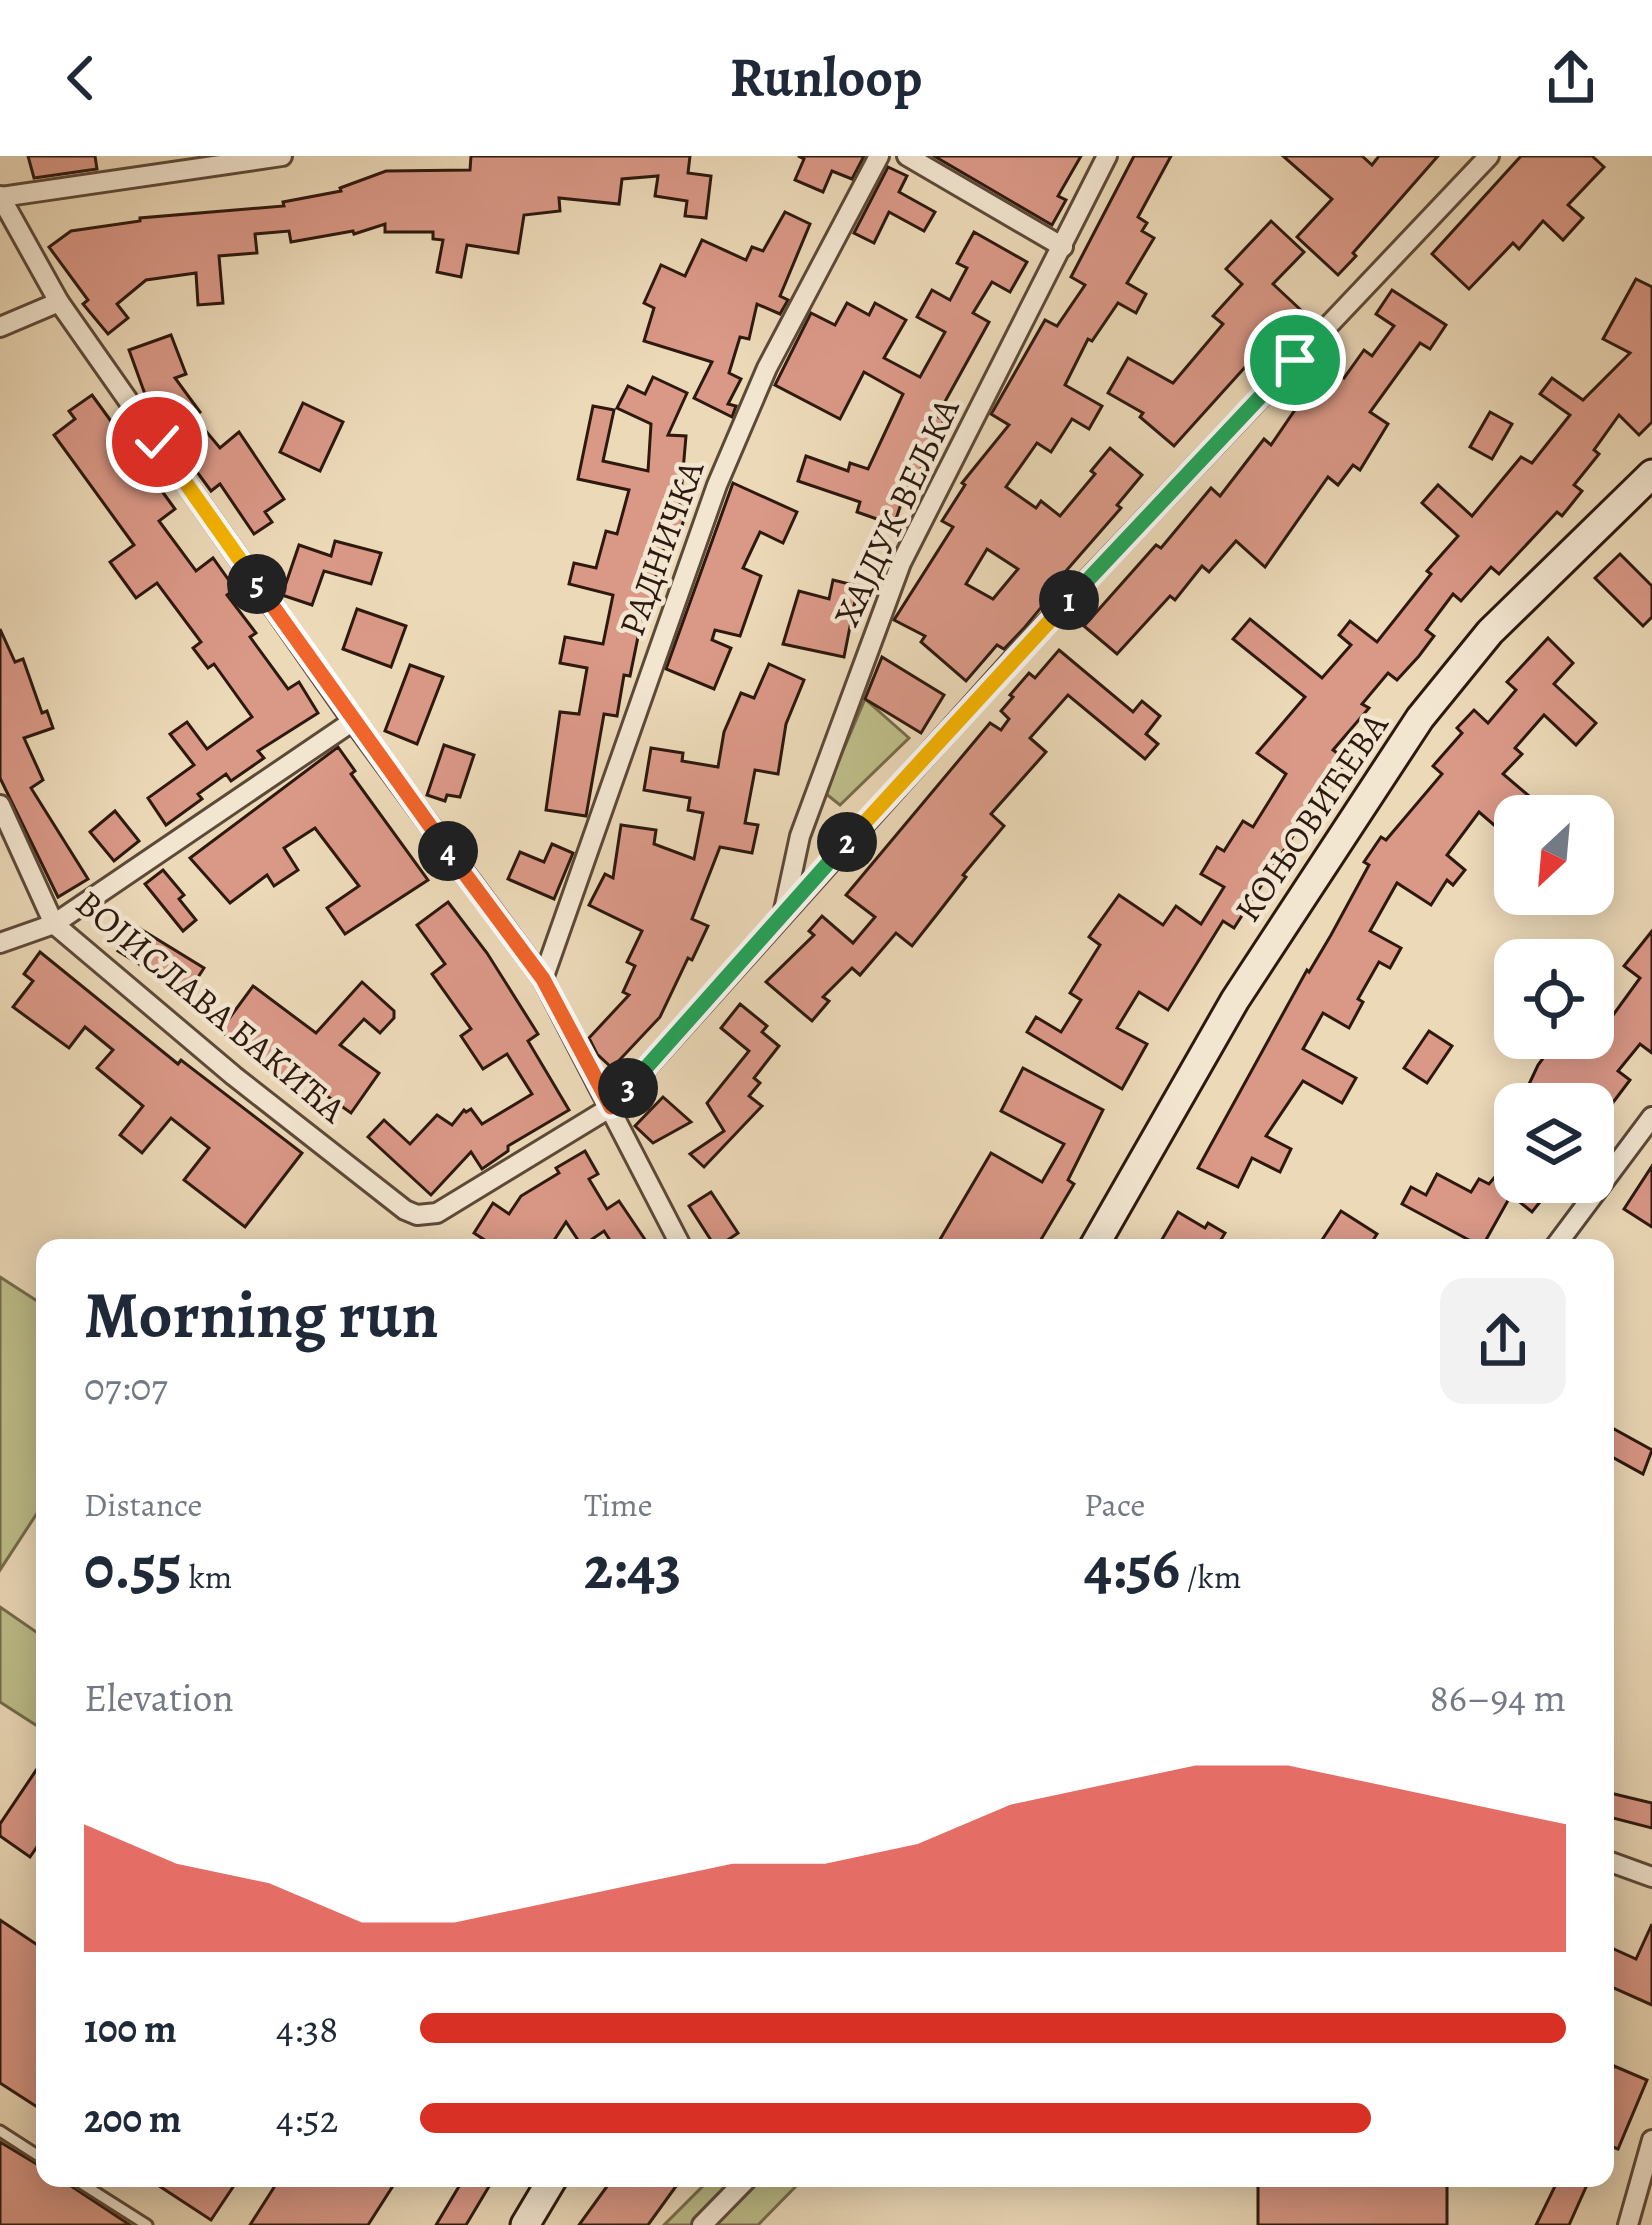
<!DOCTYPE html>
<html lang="en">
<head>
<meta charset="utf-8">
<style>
	:root { --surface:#fff; --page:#f2f2f3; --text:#1f2937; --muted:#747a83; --accent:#d93025 }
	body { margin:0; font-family:Alegreya,serif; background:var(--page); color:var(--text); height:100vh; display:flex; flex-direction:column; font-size:45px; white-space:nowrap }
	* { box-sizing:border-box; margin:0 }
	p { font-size:39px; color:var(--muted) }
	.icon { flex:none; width:66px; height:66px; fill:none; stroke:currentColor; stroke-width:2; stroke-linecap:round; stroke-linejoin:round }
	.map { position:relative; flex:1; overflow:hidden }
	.panel { position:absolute; left:36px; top:1083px; width:1578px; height:948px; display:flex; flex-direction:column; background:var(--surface); border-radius:24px; box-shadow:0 6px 30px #0003 }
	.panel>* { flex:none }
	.needle { width:78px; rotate:206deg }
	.fabs { position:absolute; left:1494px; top:639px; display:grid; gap:24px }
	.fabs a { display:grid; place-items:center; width:120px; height:120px; border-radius:24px; background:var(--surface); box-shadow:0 6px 30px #0003; font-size:60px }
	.pin { position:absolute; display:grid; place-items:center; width:102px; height:102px; color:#fff; margin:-51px; border:6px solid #fff; border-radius:50%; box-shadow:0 3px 12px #0007 }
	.km { position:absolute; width:60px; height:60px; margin:-30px; border-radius:50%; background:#222; color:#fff; font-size:33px; line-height:60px; text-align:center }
	.round { display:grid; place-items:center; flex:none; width:126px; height:126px; border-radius:24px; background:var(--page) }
	.head { display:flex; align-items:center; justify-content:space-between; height:204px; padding:0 48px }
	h1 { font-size:66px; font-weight:600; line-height:90px }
	.metrics { display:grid; grid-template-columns:repeat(3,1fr); gap:18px; height:204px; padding:12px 48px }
	.metrics div { display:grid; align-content:center }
	.metrics b { font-size:60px; font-weight:600 }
	.metrics small { font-size:33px; font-weight:400 }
	.metrics p { font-size:33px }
	.chart { height:336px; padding:24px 48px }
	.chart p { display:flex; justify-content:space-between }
	.chart svg { width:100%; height:216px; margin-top:12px; fill:var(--accent); opacity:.7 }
	ul { padding:0 48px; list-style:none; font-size:39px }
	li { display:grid; grid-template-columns:192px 144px 1fr; align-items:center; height:90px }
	li i { height:30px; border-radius:15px; background:var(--accent) }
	header { display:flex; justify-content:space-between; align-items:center; height:156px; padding:0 48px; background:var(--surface); font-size:54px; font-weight:600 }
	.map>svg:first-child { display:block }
</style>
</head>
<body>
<header><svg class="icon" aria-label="back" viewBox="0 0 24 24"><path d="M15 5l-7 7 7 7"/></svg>Runloop<svg class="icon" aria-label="share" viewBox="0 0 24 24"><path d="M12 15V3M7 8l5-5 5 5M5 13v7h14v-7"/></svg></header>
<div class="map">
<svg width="1652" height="2069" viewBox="0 0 1652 2069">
	<rect width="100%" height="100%" fill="#ecd9b8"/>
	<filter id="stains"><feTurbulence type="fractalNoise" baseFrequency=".00167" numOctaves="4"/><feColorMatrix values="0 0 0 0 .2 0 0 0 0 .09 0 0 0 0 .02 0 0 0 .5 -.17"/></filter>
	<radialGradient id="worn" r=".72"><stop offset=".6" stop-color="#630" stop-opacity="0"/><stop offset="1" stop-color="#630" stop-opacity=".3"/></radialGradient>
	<g fill="#bebe8a" stroke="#766c4c" stroke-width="3">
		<path d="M865,543L909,582L840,649L825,637Z"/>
		<path d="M0,1121L45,1150V1345L0,1414Z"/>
		<path d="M0,1451L45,1482V1575L0,1546Z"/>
		<path d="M711,2022H804L758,2069H664Z"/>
	</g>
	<g fill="#da9887" stroke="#2d190e" stroke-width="3" fill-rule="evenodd">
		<path d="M28,0H95L97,13L34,22Z"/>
		<path d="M471,0H690L688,17L711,20L706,62L685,60L687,45L655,40L658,20L622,23L619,48L559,42L560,55L524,59L518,97L467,89L461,121L437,116L443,84L433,83V76H385V68L354,78L353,75L291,86L289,75L255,78L257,97L219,100L223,147L198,149L196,117L146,124L117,148L128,162L108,178L83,148L88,144L49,91L71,75L140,65V62L284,50L283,46L341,35L340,32L386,15L470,14Z"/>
		<path d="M798,0H864L852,23L832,15L823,36L795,24L804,3Z"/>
		<path d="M934,0H1081L1058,40L1066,44L1052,69Z"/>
		<path d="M1134,0H1171L1138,61L1147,67L1142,75L1154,82L1127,127L1146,138L1136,157L1118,147L1092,185L1088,183L1065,229L1102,250L1089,273L1072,263L1051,296L1037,287L1006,331L1036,352L1041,345L1060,360L1095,318L1091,315L1110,292L1142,319L1117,349L1121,352L1045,439L1049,442L1025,471L1004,493L997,489L966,525L921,486L925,480L894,464L953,371L942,365L965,329L962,327L1009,269L991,258L993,255L1045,164L1057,170L1085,129L1071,121ZM987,393L1018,413L993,443L966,428Z"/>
		<path d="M1283,0H1362L1372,9L1379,0H1438L1353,97L1356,100L1338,119L1297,81L1332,43Z"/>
		<path d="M1521,0H1592L1604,11L1568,49L1583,62L1563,84L1543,65L1519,93L1513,87L1469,133L1432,98Z"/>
		<path d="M888,11L907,20L899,36L935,56L924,75L889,56L874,87L854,77Z"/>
		<path d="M785,56L810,68L780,140L788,144L780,158L757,148L749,183L740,181L729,217L741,223L728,248L736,250L732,261L694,242L712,206L644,185L654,152L644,147L661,109L685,120L702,84L746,104L752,91L763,95Z"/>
		<path d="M1271,65L1304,96L1273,128L1303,156L1261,204L1256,199L1174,290L1140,261L1143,257L1108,237L1128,202L1173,227L1223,168L1213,160L1242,128L1226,113Z"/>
		<path d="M974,76L1027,106L1010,136L992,126L973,157L989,166L937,260L944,264L917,321L911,318L894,369L857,356L860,346L798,325L806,300L848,315L850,307L868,313L903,238L864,216L840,263L775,229L811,157L835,169L847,147L869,159L875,147L906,164L884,202L920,221L945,176L917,161L932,134L950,144L967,112L957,107Z"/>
		<path d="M1636,123L1652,131V266L1639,279L1619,259L1594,294L1599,298L1574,329L1582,335L1562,360L1557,356L1499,418L1491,411L1461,445L1453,438L1426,474L1434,480L1419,500L1397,524L1388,517L1362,548L1369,552L1333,594L1348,605L1321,643L1318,641L1234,772L1223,765L1168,854L1139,836L1117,872L1147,888L1122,933L1027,876L1036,861L1061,876L1081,844L1070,837L1100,789L1089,781L1119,739L1163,769L1176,750L1201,768L1224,731L1201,718L1217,691L1224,695L1243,665L1253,671L1286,618L1257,597L1305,541L1233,483L1250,463L1322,522L1351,489L1339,479L1350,465L1377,486L1431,418L1427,415L1458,380L1422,347L1438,329L1472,360L1521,301L1532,307L1570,259L1540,238L1552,222L1583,244L1630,197L1603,183Z"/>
		<path d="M1392,134L1446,169L1430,193L1420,187L1370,256L1388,268L1360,314L1353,309L1338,329L1328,321L1265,411L1236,385L1209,416L1202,410L1175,444L1170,440L1117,498L1084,470L1156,389L1161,392L1211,332L1220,340L1264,283L1271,289L1325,210L1344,222L1364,194L1372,200L1394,170L1376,158Z"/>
		<path d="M171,179L186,218L175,222L200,256L194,261L220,292L239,276L284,343L265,356L272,366L254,378L220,328L211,335L150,252L129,194Z"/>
		<path d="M653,221L687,237L668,279L686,280L680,350L685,351V359L677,388L666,385L654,427L661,429L655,450L645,447L630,520L624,519L617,560L604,558L586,660L546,654L560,556L579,558L587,512L560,507L565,481L603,488L613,439L569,428L574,407L596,412L606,375L617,378L629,334L578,323L593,250L614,254L603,305L648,315L651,268L617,252L628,230L645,238Z"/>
		<path d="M92,239L175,353L159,365L196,415L213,402L235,433L227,439L256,477L250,481L288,533L299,526L318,557L258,595L264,602L231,625L226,618L198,638L202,643L166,669L148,642L194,609L170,578L187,566L207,593L252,561L214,508L208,512L193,492L201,486L157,427L136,442L110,406L134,389L54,279L75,263L69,255Z"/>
		<path d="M303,247L343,266L320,315L280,296Z"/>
		<path d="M1490,256L1512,268L1492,303L1470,291Z"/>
		<path d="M733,327L797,356L783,387L760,376L743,412L761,420L740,480L715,474L712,484L731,492L714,533L666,513Z"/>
		<path d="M335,385L381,397L371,428L324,415L312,449L282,439L299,389L331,400Z"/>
		<path d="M1620,398L1652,430V461L1643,470L1595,422Z"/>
		<path d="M833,424L858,430L844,501L783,488L799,435L829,443Z"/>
		<path d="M357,453L406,470L391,511L343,493Z"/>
		<path d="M0,473L15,506L23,503L42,557L47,555L53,572L24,582L43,624L31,632L88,723L58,741L0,622Z"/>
		<path d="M1548,482L1573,507L1554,528L1596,567L1576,589L1544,559L1515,592L1522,598L1503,618L1542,651L1534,660H1515V687L1479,656L1447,699L1465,714L1453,729L1447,724L1431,749L1397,727L1370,775L1401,792L1390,812L1379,806L1358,843L1363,846L1349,872L1323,857L1303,893L1356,922L1342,947L1303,925L1266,980L1291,993L1280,1016L1252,1002L1238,1031L1198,1012L1307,814L1309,816L1331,779L1369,709L1364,706L1381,681L1386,684L1442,618L1433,610L1462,577L1457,572L1474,554L1488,567L1516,534L1507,526Z"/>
		<path d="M1059,494L1133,556L1142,545L1160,560L1146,578L1158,588L1145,603L1068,539L1030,582L1046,596L991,658L1004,670L963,719L966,721L938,757L912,790L896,777L860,819L852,812L823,841L829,845L812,865L766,826L814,779L809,775L822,760L853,787L875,761L846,739L990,567L1001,574L1009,563L1001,555L1013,541L1010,539L1029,517L1035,522Z"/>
		<path d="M882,501L944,539L921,577L865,543Z"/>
		<path d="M769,508L804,524L786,568L778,618L755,614L745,667L758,669L752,697L720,691L692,763L708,770L692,804L688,802L660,861L612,912L597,898L589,882L629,839L623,836L635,810L627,806L642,775L589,749L605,718L613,722L621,669L656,674L654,688L694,703L703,657L688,654L690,642L644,634L651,592L683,597L682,605L718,611L724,576L741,537L754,542Z"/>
		<path d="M410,509L443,521L417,588L385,575Z"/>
		<path d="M444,589L474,599L460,641L447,639L445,645L427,639Z"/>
		<path d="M338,591L355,615L351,618L428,724L345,778L327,752L359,730L315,672L284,692L298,714L274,730L267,719L230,747L190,702Z"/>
		<path d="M115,655L139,685L114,705L90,676Z"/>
		<path d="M552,688L573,697L554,743L508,723L520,696L544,706Z"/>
		<path d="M163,714L184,739L179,743L196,764L183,775L145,728Z"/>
		<path d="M448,746L487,797L538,878L528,885L569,954L508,990V995L482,1013L471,996L431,1039L368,981L384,964L410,988L437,959L452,969L464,954L466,956L471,953L482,968L532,938L507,898L483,913L461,880L471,873L432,818L445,808L417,769Z"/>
		<path d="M134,769L204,812L187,838L118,795Z"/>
		<path d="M1652,775V897L1640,888L1618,915L1630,924L1593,973V948H1579L1557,932L1548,948H1536L1523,941L1538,909L1555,886L1572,899L1586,882H1593V873L1602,861L1608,866L1640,822L1624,810Z"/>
		<path d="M40,796L178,908L181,904L302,997L245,1071L184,1024L209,992L171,962L142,997L120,979L143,950L97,912L113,894L85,871L69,892L13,851L33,825L24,818Z"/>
		<path d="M362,826L394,855V862L380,877L364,863L340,889L379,917L351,957L292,915L286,923L220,875L253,830L316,877Z"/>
		<path d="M740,848L767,870L762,876L779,890L754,922L760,927L749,940L762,950L704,1011L690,998L724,975L707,947L749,895L721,872Z"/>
		<path d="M1429,875L1452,890L1427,927L1404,912Z"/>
		<path d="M1023,912L1103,954L1068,1024L1074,1028L1036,1092H935L991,997L1042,1026L1064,988L1001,955Z"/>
		<path d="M663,941L691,966L653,987L635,970Z"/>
		<path d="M585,995L598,1018L589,1023L607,1053L619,1045L646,1085L635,1092H615L604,1075L582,1090L566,1066L549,1092H497L474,1077L493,1047L509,1058L521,1040L559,1017L556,1012Z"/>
		<path d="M1515,997V1026H1556L1532,1056L1511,1039L1482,1091L1402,1048L1411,1031L1426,1039L1437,1018L1471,1036L1479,1023L1489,1028Z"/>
		<path d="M1652,1010V1071L1624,1053Z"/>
		<path d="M711,1036L738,1077L716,1092L689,1050Z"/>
		<path d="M1341,1055L1377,1078L1368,1092H1335L1322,1084Z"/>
		<path d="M1178,1056L1205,1072L1208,1067L1225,1077L1216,1092H1157Z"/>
		<path d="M1605,1268L1652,1294L1643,1318L1605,1297Z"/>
		<path d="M45,1601V1679L30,1701L0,1680V1668Z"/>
		<path d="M1610,1637L1652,1647V1672L1605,1660Z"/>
		<path d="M0,1764L45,1794V1956L0,1927Z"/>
		<path d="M1652,1768V1849L1605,1828V1789L1636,1803Z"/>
		<path d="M1614,1910L1647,1924L1618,1993L1605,1988V1931Z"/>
		<path d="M0,1986L45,2013V2022H59L130,2069H0Z"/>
		<path d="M147,2022H239L211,2064Z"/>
		<path d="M280,2022H398L368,2069H250Z"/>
		<path d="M464,2022H494L466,2069H436Z"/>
		<path d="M613,2022H682L648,2069H579Z"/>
		<rect x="1258" y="2022" width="189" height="47"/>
		<path d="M1559,2022H1590L1569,2069H1536Z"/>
	</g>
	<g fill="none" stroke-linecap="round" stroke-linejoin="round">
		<defs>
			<g id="service">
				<path d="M0,1975L45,2004"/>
				<path d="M73,2022L147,2069"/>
			</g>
			<g id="minor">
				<path d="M907,0L1063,91"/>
				<path d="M0,40L59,146L353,565L543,823L682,1092"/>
				<path d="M1,41L282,0"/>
				<path d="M0,171L59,146"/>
				<path d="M0,649L54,768L234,920L405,1054L417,1059L437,1057L611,951L1021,494L1489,0"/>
				<path d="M784,754L800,680L901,407L1107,0"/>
				<path d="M0,787L54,768L353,565"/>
				<path d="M543,823L717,329L767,212L879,0"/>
				<path d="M1554,1092L1652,961"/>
				<path d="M1605,1704L1652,1721"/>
				<path d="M702,2069L748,2022"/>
				<path d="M1628,2069L1652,1984"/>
			</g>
			<g id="secondary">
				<path d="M1093,1092L1235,844L1420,562L1490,476L1652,318"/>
				<path d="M525,2069L553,2022"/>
			</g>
		</defs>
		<use href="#service" stroke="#5d4938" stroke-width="15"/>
		<use href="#minor" stroke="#5d4938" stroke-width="24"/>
		<use href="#secondary" stroke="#2d190e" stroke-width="33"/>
		<use href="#service" stroke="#f3e6d1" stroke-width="9"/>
		<use href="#minor" stroke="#f3e6d1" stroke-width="18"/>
		<use href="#secondary" stroke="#f3e6d1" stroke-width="27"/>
	</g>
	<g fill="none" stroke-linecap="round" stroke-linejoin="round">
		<defs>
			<path id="split-1" d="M1069,444L1295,204"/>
			<path id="split-2" d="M847,686L1069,444"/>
			<path id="split-3" d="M628,932L847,686"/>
			<path id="split-4" d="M448,695L543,823L611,951L628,932"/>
			<path id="split-5" d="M257,428L448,695"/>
			<path id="split-6" d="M157,286L257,428"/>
		</defs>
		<use href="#split-1" stroke="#fff" stroke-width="24"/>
		<use href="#split-2" stroke="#fff" stroke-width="24"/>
		<use href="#split-3" stroke="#fff" stroke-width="24"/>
		<use href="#split-4" stroke="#fff" stroke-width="24"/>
		<use href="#split-5" stroke="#fff" stroke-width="24"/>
		<use href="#split-6" stroke="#fff" stroke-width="24"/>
		<use href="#split-1" stroke="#22a559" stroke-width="15"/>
		<use href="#split-2" stroke="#f5b400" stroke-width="15"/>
		<use href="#split-3" stroke="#22a559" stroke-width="15"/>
		<use href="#split-4" stroke="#f0652b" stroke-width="15"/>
		<use href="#split-5" stroke="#f0652b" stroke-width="15"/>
		<use href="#split-6" stroke="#f5b400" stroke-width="15"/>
	</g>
	<g text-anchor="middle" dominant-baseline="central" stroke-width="9" stroke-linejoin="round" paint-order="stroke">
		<g font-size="36" fill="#2d190e" stroke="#f3e6d1">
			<text transform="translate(896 356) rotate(-65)">ХАЈДУК ВЕЉКА</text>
			<text transform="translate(661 392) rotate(-70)">РАДНИЧКА</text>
			<text transform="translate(1311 661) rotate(-56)">КОЊОВИЋЕВА</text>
			<text transform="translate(211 850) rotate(40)">ВОЈИСЛАВА БАКИЋА</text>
		</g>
	</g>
	<rect width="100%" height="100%" filter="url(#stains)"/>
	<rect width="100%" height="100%" fill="url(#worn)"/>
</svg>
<div class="fabs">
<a><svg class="needle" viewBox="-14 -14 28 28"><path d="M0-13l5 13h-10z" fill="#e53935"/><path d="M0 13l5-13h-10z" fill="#747a83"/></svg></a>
<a><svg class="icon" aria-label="locate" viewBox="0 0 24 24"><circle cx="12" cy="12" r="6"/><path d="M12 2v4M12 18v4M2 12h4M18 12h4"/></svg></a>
<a><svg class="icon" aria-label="layers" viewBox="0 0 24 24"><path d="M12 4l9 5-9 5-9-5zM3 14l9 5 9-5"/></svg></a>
</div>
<div class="pin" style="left:1295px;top:204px;background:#1e9e55"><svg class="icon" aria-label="arrive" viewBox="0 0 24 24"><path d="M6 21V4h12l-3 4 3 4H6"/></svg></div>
<div class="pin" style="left:157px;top:286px;background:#d93025"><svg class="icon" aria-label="check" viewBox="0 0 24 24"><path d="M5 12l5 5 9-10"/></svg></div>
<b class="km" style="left:1069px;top:444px">1</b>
<b class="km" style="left:847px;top:686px">2</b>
<b class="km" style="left:628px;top:932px">3</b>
<b class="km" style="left:448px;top:695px">4</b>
<b class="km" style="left:257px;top:428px">5</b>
<section class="panel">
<div class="head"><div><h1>Morning run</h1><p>07:07</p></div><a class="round"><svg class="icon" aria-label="share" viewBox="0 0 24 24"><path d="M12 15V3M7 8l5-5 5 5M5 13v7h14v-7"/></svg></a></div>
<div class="metrics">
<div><p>Distance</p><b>0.55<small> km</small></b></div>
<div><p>Time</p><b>2:43</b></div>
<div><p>Pace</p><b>4:56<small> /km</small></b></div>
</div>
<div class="chart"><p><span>Elevation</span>86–94 m</p>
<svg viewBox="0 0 160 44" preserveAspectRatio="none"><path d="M0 44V18L10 26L20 30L30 38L40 38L50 34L60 30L70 26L80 26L90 22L100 14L110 10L120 6L130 6L140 10L150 14L160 18V44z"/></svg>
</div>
<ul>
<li><b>100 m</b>4:38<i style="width:100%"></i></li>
<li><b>200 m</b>4:52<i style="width:83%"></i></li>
</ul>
</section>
</div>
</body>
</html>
